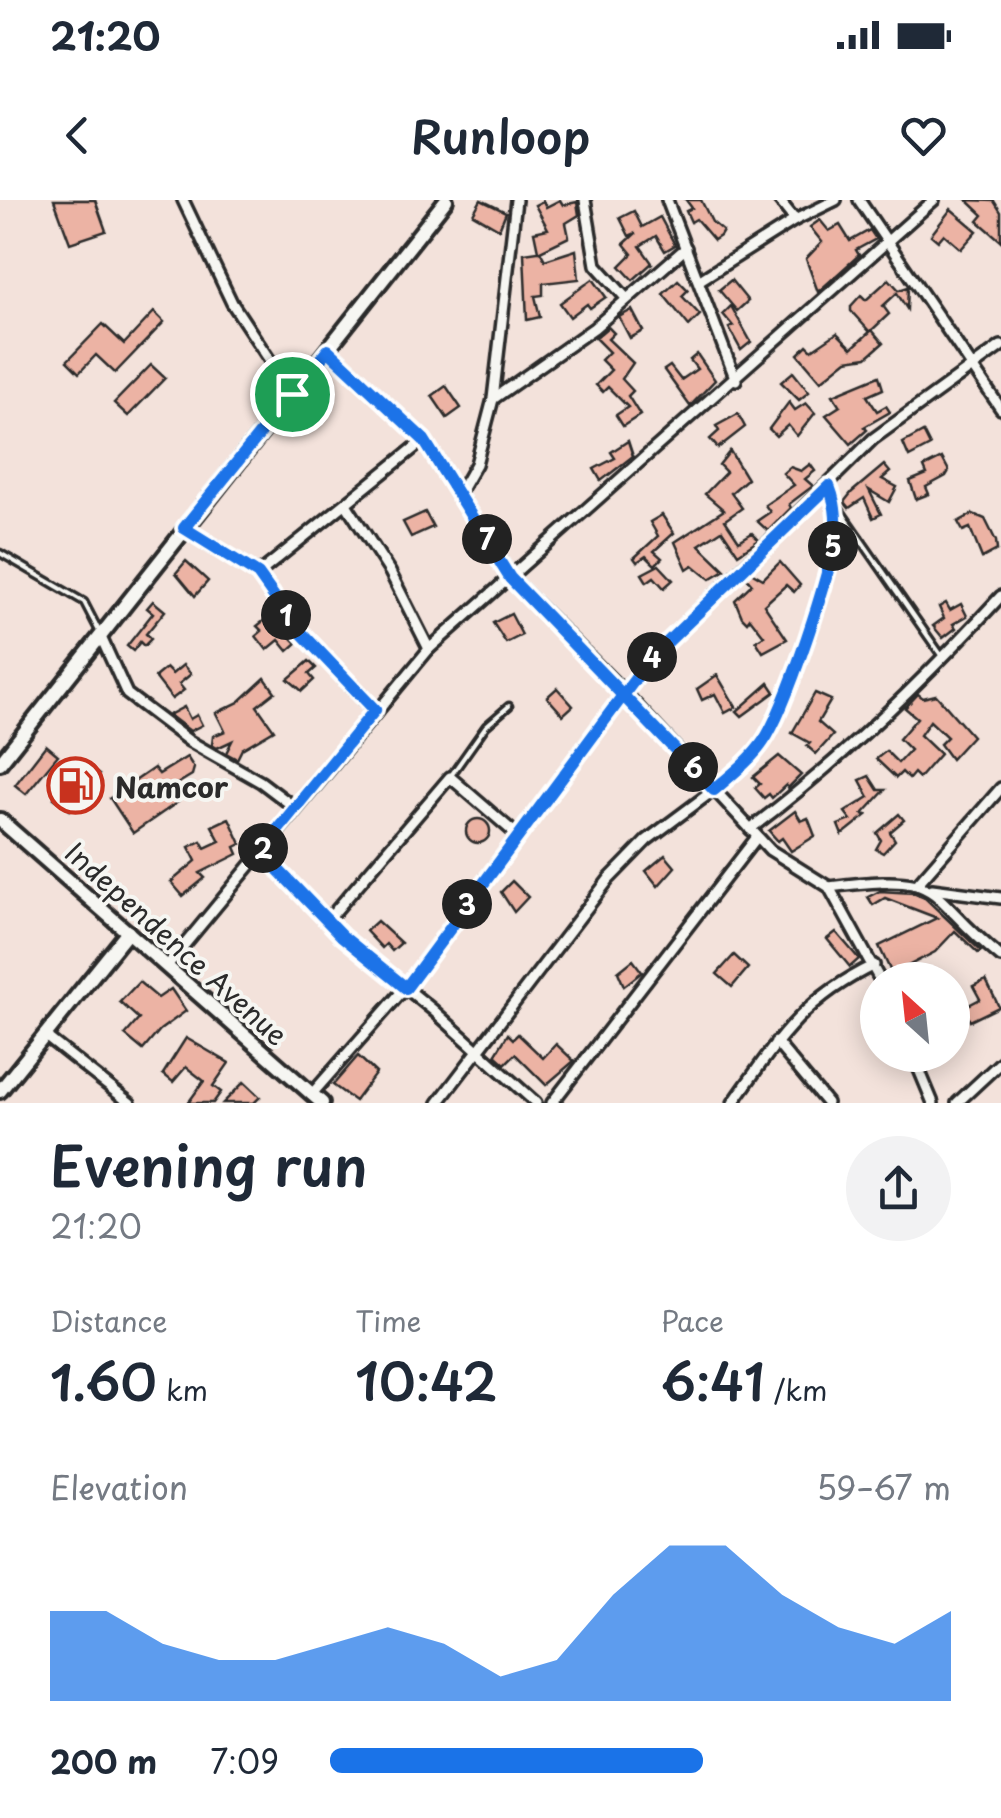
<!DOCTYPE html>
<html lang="en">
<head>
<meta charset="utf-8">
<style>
	:root { --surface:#fff; --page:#f2f2f3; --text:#1f2937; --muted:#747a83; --accent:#1a73e8 }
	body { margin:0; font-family:"Playpen Sans",sans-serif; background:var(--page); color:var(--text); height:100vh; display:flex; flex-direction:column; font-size:38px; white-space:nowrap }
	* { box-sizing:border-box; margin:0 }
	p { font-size:32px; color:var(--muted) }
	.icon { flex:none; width:55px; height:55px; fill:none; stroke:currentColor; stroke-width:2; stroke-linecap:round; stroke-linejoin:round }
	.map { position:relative; height:903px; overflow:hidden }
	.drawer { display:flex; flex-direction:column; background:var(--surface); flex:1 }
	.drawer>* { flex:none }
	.needle { width:65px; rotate:333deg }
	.buttons { position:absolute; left:860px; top:762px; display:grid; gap:20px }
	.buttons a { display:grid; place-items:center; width:110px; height:110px; border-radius:50%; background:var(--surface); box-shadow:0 5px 25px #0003; font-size:50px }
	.pin { position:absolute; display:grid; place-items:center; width:85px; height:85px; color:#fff; margin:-42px; border:5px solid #fff; border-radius:50%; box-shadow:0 2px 10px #0007 }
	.km { position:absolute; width:50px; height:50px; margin:-25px; border-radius:50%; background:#222; color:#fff; font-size:28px; line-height:50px; text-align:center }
	.round { display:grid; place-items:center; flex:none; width:105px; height:105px; border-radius:52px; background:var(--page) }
	.summary { display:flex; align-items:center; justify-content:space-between; height:170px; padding:0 50px }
	h1 { font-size:55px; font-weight:600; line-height:75px }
	.metrics { display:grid; grid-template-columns:repeat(3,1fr); gap:15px; height:170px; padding:10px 50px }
	.metrics div { display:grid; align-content:center }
	.metrics b { font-size:50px; font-weight:600 }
	.metrics small { font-size:28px; font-weight:400 }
	.metrics p { font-size:28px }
	.chart { height:280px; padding:20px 50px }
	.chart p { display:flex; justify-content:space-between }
	.chart svg { width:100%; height:180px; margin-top:10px; fill:var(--accent); opacity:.7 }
	ul { padding:0 50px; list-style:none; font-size:32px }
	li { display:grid; grid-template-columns:160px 120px 1fr; align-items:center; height:75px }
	li i { height:25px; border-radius:12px; background:var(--accent) }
	.status { display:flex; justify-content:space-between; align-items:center; height:70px; padding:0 50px; background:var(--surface); direction:ltr }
	.status svg { height:28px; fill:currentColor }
	header { display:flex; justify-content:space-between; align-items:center; height:130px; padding:0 50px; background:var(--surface); font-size:45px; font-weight:600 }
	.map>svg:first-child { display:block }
</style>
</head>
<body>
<div class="status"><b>21:20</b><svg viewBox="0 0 49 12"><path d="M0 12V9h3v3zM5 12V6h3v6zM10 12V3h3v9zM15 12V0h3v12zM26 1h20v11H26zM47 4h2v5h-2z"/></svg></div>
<header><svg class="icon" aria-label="back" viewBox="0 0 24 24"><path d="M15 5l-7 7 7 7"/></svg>Runloop<svg class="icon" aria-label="heart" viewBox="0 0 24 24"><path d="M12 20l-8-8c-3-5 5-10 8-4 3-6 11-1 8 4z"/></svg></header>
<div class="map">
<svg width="1001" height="903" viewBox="0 0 1001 903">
	<rect width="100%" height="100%" fill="#f3e2db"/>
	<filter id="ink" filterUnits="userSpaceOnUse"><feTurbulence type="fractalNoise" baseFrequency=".01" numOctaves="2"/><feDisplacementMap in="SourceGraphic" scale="20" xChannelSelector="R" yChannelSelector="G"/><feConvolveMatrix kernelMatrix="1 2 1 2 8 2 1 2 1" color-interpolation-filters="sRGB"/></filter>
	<g filter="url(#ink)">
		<g fill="#ecb3a4" stroke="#2b2b2b" stroke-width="2.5">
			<path d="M54,0H95L106,31L70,43Z"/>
			<path d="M481,0L506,12L499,29L473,14Z"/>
			<path d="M560,0L563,5L577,2L579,15L566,23L569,37L540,51L545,60L576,50L579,79L543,83V95L535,96L540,117L527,120L524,53L538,51L534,32L548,29L535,5L543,1L546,7Z"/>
			<path d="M686,0H701L712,22L723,31L720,36L714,40L696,19L691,22L686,11L692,8Z"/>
			<path d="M967,0L994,1L1001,12V41L978,21L983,15Z"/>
			<path d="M951,9L977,31L961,49L944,34L938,41L931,35Z"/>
			<path d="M634,11L642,27L660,17L675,45L665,51L656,36L640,46L652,63L633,80L620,66L632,54L624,44L636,33L629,36L620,18Z"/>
			<path d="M820,20L829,31L840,25L850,41L870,30L876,39L856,50L859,55L818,92L806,59L822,42L810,27Z"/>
			<path d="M593,79L606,97L590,108L587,104L570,117L560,103Z"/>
			<path d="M889,79L899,90L908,87L907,109L897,93L883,106L889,114L870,132L851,111V106L861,95L866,100Z"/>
			<path d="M678,80L688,90L682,96L700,115L689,126L663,94Z"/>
			<path d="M731,80L748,101L737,111L719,90Z"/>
			<path d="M731,106L751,142L741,150L729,128L733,126L723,114Z"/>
			<path d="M632,110L643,131L630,138L619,117Z"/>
			<path d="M154,112L164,122L115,173L96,155L79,173L67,161L103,124L124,144Z"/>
			<path d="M608,127L614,133L608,139L633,163L622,179L633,191L628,196L640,215L623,226L616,215L628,207L608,187L603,192L596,185L611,170L601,160L609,152L595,138Z"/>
			<path d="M872,130L883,143L867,157L847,160L821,181L798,154L807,145L812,150L837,133L852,148Z"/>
			<path d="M697,154L715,180L690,206L664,170L670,166L681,180L697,169L690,160Z"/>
			<path d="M151,165L165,178L128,216L114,203Z"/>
			<path d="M793,172L809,192L799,200L781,182Z"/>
			<path d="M879,176L883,189L867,196L877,211L886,206L890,212L864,227L867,230L851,244L826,215L840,206L833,195Z"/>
			<path d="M446,186L461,208L447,218L432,196Z"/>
			<path d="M789,202L795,210L806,203L815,213L797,236L788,225L776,236L769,229Z"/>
			<path d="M738,214L745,227L718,248L710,239L719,231L716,226Z"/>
			<path d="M923,232L930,246L909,257L903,243Z"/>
			<path d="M628,241L633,256L601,281L594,269L615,258L611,252Z"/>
			<path d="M730,251L747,279L731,293L742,308L725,320L739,341L752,333L759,340L738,354L722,330L699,345L725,370L710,379L693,365L687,369L675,342L724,310L705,294L726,272L719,265Z"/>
			<path d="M942,258L949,271L946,276L926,287L929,294L916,299L910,281L927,274L924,267Z"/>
			<path d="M810,264L815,271L805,279L813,286L789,304L791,308L768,331L757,321L770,312L765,305L794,285L783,273L790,267L801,271Z"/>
			<path d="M884,265L890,272L882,279L897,287L889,302L869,290L881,314L873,318L864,298L849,308L844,302L852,292Z"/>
			<path d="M425,312L433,327L411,337L403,322Z"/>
			<path d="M973,314L985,319L996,341L997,350L982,358L970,328L963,331L958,322Z"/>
			<path d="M662,315L674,333L654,351L662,358L655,365L646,356L637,362L634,358L658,336L650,322Z"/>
			<path d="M186,361L208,381L195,396L176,373Z"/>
			<path d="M780,362L800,385L794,392L786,385L764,405L787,439L763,452L756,441L764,436L750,418L747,422L742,417L735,400L752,384L746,377L751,372L763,379Z"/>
			<path d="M659,365L673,380L664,388L654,377L647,382L642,374Z"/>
			<path d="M153,401L165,411L146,434L151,439L144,446L140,442L133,451L127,446L153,413L147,408Z"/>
			<path d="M946,403L950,410L961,404L967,416L953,424L956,428L943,438L933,426L944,418L939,407Z"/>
			<path d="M511,414L522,435L506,443L493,423Z"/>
			<path d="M270,416L297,443L288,451L279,440L267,450L256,436L262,431L257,426Z"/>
			<path d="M309,461L316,468L309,474L314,480L302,491L288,479Z"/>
			<path d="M183,465L191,474L179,484L184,490L172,499L155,477L166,468L172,474Z"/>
			<path d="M717,475L736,507L725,513L715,494L702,500L697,489Z"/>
			<path d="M265,478L275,492L257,506L274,530L242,549L237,559L226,553L232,541L217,548L212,545L213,536L225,531L216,513L239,502Z"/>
			<path d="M769,483L775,492L742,516L737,511Z"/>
			<path d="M557,488L573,506L563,515L547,497Z"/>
			<path d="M815,493L831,500L818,522L833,535L816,554L807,546L810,543L792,533Z"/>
			<path d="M918,494L923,498L936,495L972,536L951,559L940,544L947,537L930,521L920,535L940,554L919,578L914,573L909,579L902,572L896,578L876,559L886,551L898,563L910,550L899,539L917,518L905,508Z"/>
			<path d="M184,507L190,519L197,515L202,525L190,531L169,515Z"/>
			<path d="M46,545L58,555L26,594L15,585Z"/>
			<path d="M779,556L801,575L788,588L786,585L772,598L769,594L764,598L755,588L760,584L753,577Z"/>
			<path d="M187,557L194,568L192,575L169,589L178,602L133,633L110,598L154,568L159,574Z"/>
			<path d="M82,562L99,575L70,610L54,598Z"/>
			<path d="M869,576L878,590H885L863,614L867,615L842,635L838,625L851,620L845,612L869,597L860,580Z"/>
			<path d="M795,611L801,621L808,618L815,636L791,651L782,638L778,641L769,631Z"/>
			<path d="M899,614L904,620L890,632L895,640L883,653L876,649L881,640L877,633Z"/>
			<path d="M229,618L241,644L235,647L238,654L200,673L205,678L183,696L171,682L196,661L189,647L201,641L205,648L220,641L212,626Z"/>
			<circle cx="478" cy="631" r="12"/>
			<path d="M665,655L675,667L658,686L646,671Z"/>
			<path d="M512,681L528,697L514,712L501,692Z"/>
			<path d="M880,691L913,693L925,698L981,751L978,753L955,731L935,752L892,774L879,746L937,718L885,698L873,705L868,697Z"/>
			<path d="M377,721L401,743L392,751L386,744L382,748L366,731Z"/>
			<path d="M836,732L859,759L850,767L827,739Z"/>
			<path d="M734,755L748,768L732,787L717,774Z"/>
			<path d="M633,760L642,772L624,786L618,772Z"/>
			<path d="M986,780L999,807L970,821L963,808L980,799L973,786Z"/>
			<path d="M139,782L158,798L171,789L186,811L160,830L143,850L125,835L139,819L120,802Z"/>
			<path d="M508,834L513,839L518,834L543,858L556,844L574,861L546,885L515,854L505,864L495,855Z"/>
			<path d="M186,838L229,863L213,886L221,892L213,903H188L204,881L186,867L173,882L163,874Z"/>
			<path d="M358,856L376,873L355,901L333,885Z"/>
			<path d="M244,882L260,897L254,903H223Z"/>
		</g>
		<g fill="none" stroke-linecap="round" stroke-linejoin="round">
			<defs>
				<g id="lane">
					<path d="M838,307L941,455"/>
					<path d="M0,353L84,402L99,431"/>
					<path d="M450,577L486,526L509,506"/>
					<path d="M717,587C734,572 755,558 766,537C789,497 832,376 836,331C837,315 835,301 829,285"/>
				</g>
				<g id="street">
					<path d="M183,0L232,103L292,194"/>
					<path d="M585,0L596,65L626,98"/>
					<path d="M667,0L736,180"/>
					<path d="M779,0L795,20"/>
					<path d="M859,0L1001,209"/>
					<path d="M700,80L795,20L836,0"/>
					<path d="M328,149L424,240L511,378L627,495L770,650L829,687L880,780"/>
					<path d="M493,199L594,128L686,48"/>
					<path d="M460,292L476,264L493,199L516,0"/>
					<path d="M346,304L390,372L429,449"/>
					<path d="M184,328L258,374L295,426L375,511"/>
					<path d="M258,374L424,240"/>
					<path d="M100,435L127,494L189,541L261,582L294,607"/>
					<path d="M750,629C841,561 924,480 1001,396"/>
					<path d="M260,651L342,736L433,810L536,903"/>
					<path d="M919,682L1001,588"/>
					<path d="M829,687C951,672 918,689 1001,757"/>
					<path d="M932,689L1001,698"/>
					<path d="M327,721L450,577L517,635"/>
					<path d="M167,766L429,449L934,0"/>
					<path d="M44,835L130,903"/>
					<path d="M776,842L827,903"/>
					<path d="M913,855L933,903"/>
					<path d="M311,895L406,787L650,459L873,239L1001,146"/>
					<path d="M438,903L609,679L647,640L714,590"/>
					<path d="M552,903L757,637"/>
					<path d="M733,903C777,841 803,799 874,765"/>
					<path d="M957,903L1001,862"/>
				</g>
				<g id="secondary">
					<path d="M0,563L446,0"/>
					<path d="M0,620L322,903"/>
					<path d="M0,891L128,732"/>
				</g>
			</defs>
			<use href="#lane" stroke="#2b2b2b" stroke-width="11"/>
			<use href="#street" stroke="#2b2b2b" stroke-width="16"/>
			<use href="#secondary" stroke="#2b2b2b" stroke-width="20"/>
			<use href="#lane" stroke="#f6f6f2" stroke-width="4"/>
			<use href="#street" stroke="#f6f6f2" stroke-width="9"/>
			<use href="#secondary" stroke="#f6f6f2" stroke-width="12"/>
		</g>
	</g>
	<g fill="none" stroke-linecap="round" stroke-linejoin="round" filter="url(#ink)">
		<defs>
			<path id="route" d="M292,194L184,328L258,374L295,426L375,510L260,651L342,736L406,788L650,459L829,286C835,301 837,314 836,331C833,368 785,511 763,542C750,561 731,575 714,590L510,378L424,240L328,150L292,194"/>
		</defs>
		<use href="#route" stroke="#fff" stroke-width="20"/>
		<use href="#route" stroke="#1a73e8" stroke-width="12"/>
	</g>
	<defs>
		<symbol id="fuel-ring" viewBox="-11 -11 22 22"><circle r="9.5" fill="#f6f6f2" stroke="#c8321e" stroke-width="1.5"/><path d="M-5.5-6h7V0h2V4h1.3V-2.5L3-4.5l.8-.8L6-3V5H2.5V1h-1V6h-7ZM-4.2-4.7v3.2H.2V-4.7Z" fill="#c8321e"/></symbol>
	</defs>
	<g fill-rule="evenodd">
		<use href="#fuel-ring" x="44" y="554" width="63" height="63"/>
	</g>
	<g text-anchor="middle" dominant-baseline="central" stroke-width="8" stroke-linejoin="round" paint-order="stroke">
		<g font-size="28" font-weight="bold" fill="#2b2b2b" stroke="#f6f6f2" text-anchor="start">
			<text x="115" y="586">Namcor</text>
		</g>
		<g font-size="28" fill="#2b2b2b" stroke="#f6f6f2">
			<text transform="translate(177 743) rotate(42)">Independence Avenue</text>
		</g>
	</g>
</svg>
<div class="buttons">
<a><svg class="needle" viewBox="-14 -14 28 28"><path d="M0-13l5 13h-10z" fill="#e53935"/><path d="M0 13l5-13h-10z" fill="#747a83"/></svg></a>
</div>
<div class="pin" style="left:292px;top:194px;background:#1e9e55"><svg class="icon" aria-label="arrive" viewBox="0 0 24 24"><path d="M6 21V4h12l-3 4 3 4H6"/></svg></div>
<b class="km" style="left:286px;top:415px">1</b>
<b class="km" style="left:263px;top:648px">2</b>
<b class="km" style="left:467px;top:704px">3</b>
<b class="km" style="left:652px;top:457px">4</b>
<b class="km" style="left:833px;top:346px">5</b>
<b class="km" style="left:693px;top:567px">6</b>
<b class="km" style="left:487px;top:339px">7</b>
</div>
<section class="drawer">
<div class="summary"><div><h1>Evening run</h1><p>21:20</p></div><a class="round"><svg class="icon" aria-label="share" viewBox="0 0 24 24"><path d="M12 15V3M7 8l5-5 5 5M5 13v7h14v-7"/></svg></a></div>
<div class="metrics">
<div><p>Distance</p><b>1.60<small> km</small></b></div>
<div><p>Time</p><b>10:42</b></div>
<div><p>Pace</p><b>6:41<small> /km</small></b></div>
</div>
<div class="chart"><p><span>Elevation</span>59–67 m</p>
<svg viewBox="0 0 160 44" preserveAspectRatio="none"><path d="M0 44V22L10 22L20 30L30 34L40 34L50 30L60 26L70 30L80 38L90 34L100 18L110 6L120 6L130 18L140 26L150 30L160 22V44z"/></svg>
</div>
<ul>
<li><b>200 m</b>7:09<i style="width:60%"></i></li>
</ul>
</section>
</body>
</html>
